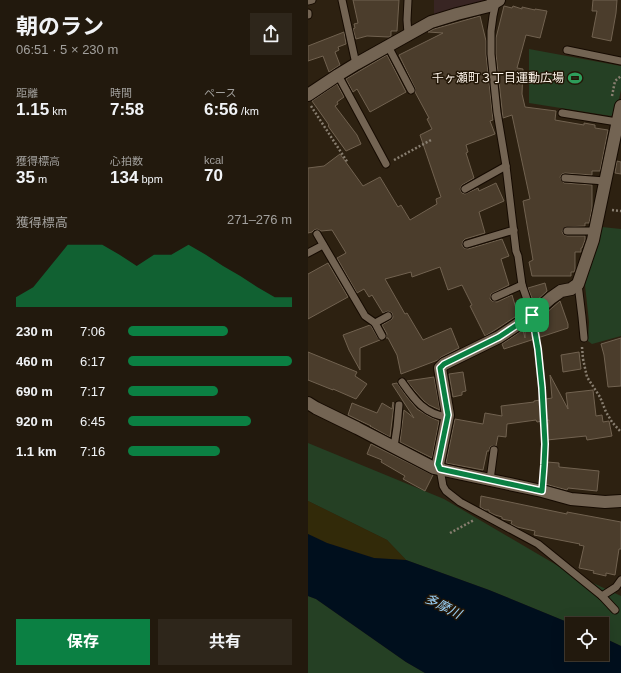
<!DOCTYPE html>
<html lang="ja">
<head>
<meta charset="utf-8">
<style>
	:root { --surface:#22190d; --page:#2e261b; --text:#f1f3f6; --muted:#a2a09d; --line:#3f382e; --accent:#0b8043 }
	body { margin:0; font-family:Arial,"Noto Sans JP",sans-serif; background:var(--page); color:var(--text); height:100vh; display:flex; flex-direction:column; font-size:15px; white-space:nowrap }
	* { box-sizing:border-box; margin:0 }
	p { font-size:13px; color:var(--muted) }
	.icon { flex:none; width:22px; height:22px; fill:none; stroke:currentColor; stroke-width:2; stroke-linecap:round; stroke-linejoin:round }
	.map { position:relative; flex:1; overflow:hidden }
	.details { display:flex; flex-direction:column; background:var(--surface); width:308px }
	.details>* { flex:none }
	.fabs { position:absolute; left:257px; top:617px; display:grid; gap:8px }
	.fabs a { display:grid; place-items:center; width:44px; height:44px; border-radius:0px; background:var(--surface); box-shadow:0 4px 16px #0002,0 0 0 1px var(--line); font-size:20px }
	.pin { position:absolute; display:grid; place-items:center; width:34px; height:34px; color:#fff; margin:-17px; border-radius:8px; box-shadow:0 2px 6px #0006 }
	.round { display:grid; place-items:center; flex:none; width:42px; height:42px; border-radius:0px; background:var(--page) }
	.headline { display:flex; align-items:center; justify-content:space-between; height:68px; padding:0 16px }
	h1 { font-size:22px; font-weight:700; line-height:30px }
	.stats { display:grid; grid-template-columns:repeat(3,1fr); gap:6px; height:68px; padding:4px 16px }
	.stats div { display:grid; align-content:center }
	.stats b { font-size:17px; font-weight:700 }
	.stats small { font-size:11px; font-weight:400 }
	.stats p { font-size:11px }
	.chart { height:112px; padding:8px 16px }
	.chart p { display:flex; justify-content:space-between }
	.chart svg { width:100%; height:72px; margin-top:4px; fill:var(--accent); opacity:.7 }
	.button { display:flex; gap:8px; margin-top:auto; padding:8px 16px }
	.button a { flex:1; height:46px; border-radius:0px; background:var(--accent); color:#fff; font-size:16px; font-weight:700; line-height:46px; text-align:center }
	.button a+a { background:var(--page); color:var(--text) }
	ul { padding:0 16px; list-style:none; font-size:13px }
	li { display:grid; grid-template-columns:64px 48px 1fr; align-items:center; height:30px }
	li i { height:10px; border-radius:5px; background:var(--accent) }
	main { display:flex; flex:1; min-height:0 }
	.map>svg:first-child { display:block }
</style>
</head>
<body>
<main>
<section class="details">
<div class="headline"><div><h1>朝のラン</h1><p>06:51 · 5 × 230 m</p></div><a class="round"><svg class="icon" aria-label="share" viewBox="0 0 24 24"><path d="M12 15V3M7 8l5-5 5 5M5 13v7h14v-7"/></svg></a></div>
<div class="stats">
<div><p>距離</p><b>1.15<small> km</small></b></div>
<div><p>時間</p><b>7:58</b></div>
<div><p>ペース</p><b>6:56<small> /km</small></b></div>
</div>
<div class="stats">
<div><p>獲得標高</p><b>35<small> m</small></b></div>
<div><p>心拍数</p><b>134<small> bpm</small></b></div>
<div><p>kcal</p><b>70</b></div>
</div>
<div class="chart"><p><span>獲得標高</span>271–276 m</p>
<svg viewBox="0 0 160 44" preserveAspectRatio="none"><path d="M0 44V38L10 32L20 19L30 6L40 6L50 6L60 12L70 19L80 12L90 12L100 6L110 12L120 19L130 25L140 32L150 38L160 38V44z"/></svg>
</div>
<ul>
<li><b>230 m</b>7:06<i style="width:61%"></i></li>
<li><b>460 m</b>6:17<i style="width:100%"></i></li>
<li><b>690 m</b>7:17<i style="width:55%"></i></li>
<li><b>920 m</b>6:45<i style="width:75%"></i></li>
<li><b>1.1 km</b>7:16<i style="width:56%"></i></li>
</ul>
<div class="button"><a>保存</a><a>共有</a></div>
</section>
<div class="map">
<svg width="313" height="673" viewBox="0 0 313 673">
	<rect width="100%" height="100%" fill="#2d2111"/>
	<path fill="#382523" d="M126,0H182L126,17Z"/>
	<g fill="#254024">
		<path d="M221,49L313,66V90L308,113L303,116L221,103Z"/>
		<path d="M294,227L313,229V336L284,344L280,341L281,322L277,285L280,273L289,249Z"/>
		<path d="M0,443L136,499L257,570L313,596V646L294,637V624H264L181,590L98,560L79,540L0,501Z"/>
		<path d="M0,596L8,599L98,662L117,673H0Z"/>
	</g>
	<path fill="#322a09" d="M0,501L79,540L98,560L66,558L19,543L0,534Z"/>
	<path fill="#000f1d" d="M0,534L19,543L66,558L98,560L181,590L264,624V654H294V637L313,646V673H117L98,662L8,599L0,596Z"/>
	<g fill="#4b3d2c" stroke="#716250">
		<path d="M45,0H91L89,31H83V36L81,37L59,36L48,39L45,29L47,28L46,24L50,23Z"/>
		<path d="M285,0H309L308,13L303,41L284,37L289,11H284Z"/>
		<path d="M196,6L204,8L205,6L214,9V7L227,10V9L239,11L232,38L218,35L209,68L215,69L214,94L217,107L248,111L247,120L276,125V123L287,125V128L300,130L292,171H284V175L257,173L254,174L252,177L253,180L256,183L284,185V208L281,223H277V226L257,227L254,231L255,234L259,236H277V240L274,248H273V252H267V270L266,272H263V276H224L221,262L225,260L215,201L222,199L204,115L195,118L188,54V38Z"/>
		<path d="M172,16L178,41V54L185,120L182,121L187,134L158,145L160,152L158,153L166,178L154,185L152,189L154,193L157,194L170,188L171,191L188,183L196,201L171,212L177,233L157,239L155,241L154,245L156,248L160,249L194,239L201,256L193,259L201,285L183,294L182,299L184,301L189,302L204,295L210,315L187,330L177,336L162,306L164,305L154,285L140,290L132,267L104,277L103,272L77,279L97,314L99,313L115,340L143,328L151,348L133,357L130,360L93,374L89,355L80,338H78L79,334L74,325L84,319L85,317L84,313L80,311L75,313L64,295L61,297L56,289L49,293L29,258L38,253L24,230L13,231L9,229L6,230L4,232L0,233V168L16,166L32,154L55,186L72,177L90,207L93,205L102,220L129,204L128,199L133,197L112,135L124,129L119,119L121,118L107,92V88L91,55L135,33L120,32L126,29Z"/>
		<path d="M36,32L38,44L30,47L31,50L27,52L32,65L21,72L15,56L0,61V46Z"/>
		<path d="M79,55L98,92L62,112L49,89L45,92L38,79Z"/>
		<path d="M29,84L36,97L29,102L30,104L27,106L49,135L53,144L38,151L20,126L21,125L4,101Z"/>
		<path d="M309,161L313,162V174L307,173Z"/>
		<path d="M20,263L40,297L0,319V274Z"/>
		<path d="M237,283L239,291L226,303L220,288Z"/>
		<path d="M252,301L260,324V328L196,349L194,344L215,330L217,338V329L229,321Z"/>
		<path d="M62,325L63,326L70,338L72,340L52,348V370L41,350L35,335Z"/>
		<path d="M313,338V386L300,387L296,355L293,344Z"/>
		<path d="M0,352L49,372L47,376L59,384L48,399L25,389V390L0,380Z"/>
		<path d="M271,352L273,369L255,372L253,355Z"/>
		<path d="M155,372L158,391L154,392V395L145,397L141,374Z"/>
		<path d="M242,375L260,409L258,393L285,390L288,416L294,415L295,422L301,421L304,436L279,440L278,436L239,440L241,420L229,422L228,420L199,424L198,437L190,436L188,446H184L182,447L181,451H179L175,470L138,463L147,419L175,424L177,413L194,416L193,406L226,402V401L244,398Z"/>
		<path d="M126,377L132,410L121,405L116,401L107,391L99,381Z"/>
		<path d="M89,383L99,397L109,409L122,417L131,421L124,458L92,442L96,410L106,418L84,384Z"/>
		<path d="M85,402L86,404L82,437L62,426H63L40,415L44,403L69,413L74,403L84,409Z"/>
		<path d="M63,444L125,475L117,491L95,479L97,476L73,462L74,460L59,454Z"/>
		<path d="M239,462L251,463V467L291,471L289,491L260,488L259,490L237,484Z"/>
		<path d="M173,496L259,514V512L313,522V549H311L307,575L298,573V576L285,573L286,571L271,568L276,546L271,545L272,544L226,535L227,531L209,527L203,524L204,521L194,519V517L187,515L181,512V510H177L172,507Z"/>
	</g>
	<g fill="none" stroke-linecap="round" stroke-linejoin="round">
		<defs>
			<g id="service">
				<path d="M34,0L48,64"/>
				<path d="M100,0L99,20L100,34"/>
				<path d="M0,1L4,0"/>
				<path d="M188,2L185,16L183,31V54L189,112L198,166L208,251L210,256L214,285L222,308L224,315"/>
				<path d="M0,13V15"/>
				<path d="M80,46L103,90"/>
				<path d="M259,50L313,61"/>
				<path d="M30,75L78,164"/>
				<path d="M254,113L309,122"/>
				<path d="M257,178L297,181"/>
				<path d="M157,189L198,166"/>
				<path d="M259,231H286"/>
				<path d="M9,234L57,316L67,323L74,336"/>
				<path d="M159,244L206,230"/>
				<path d="M0,253L15,245"/>
				<path d="M270,284L274,317L276,338"/>
				<path d="M187,297L214,285"/>
				<path d="M67,323L80,316"/>
				<path d="M94,382C106,399 117,415 140,417"/>
				<path d="M86,447L89,427L91,405"/>
				<path d="M132,469L135,486L138,491L152,502L230,544L294,596L307,610"/>
				<path d="M182,480L186,450"/>
				<path d="M294,596L308,587L313,580"/>
			</g>
			<g id="minor">
				<path d="M0,95L30,75L48,64L123,22L149,14L181,6L191,0"/>
				<path d="M0,403L8,408L49,428L126,468L234,491L263,499L297,502L313,501"/>
				<path d="M132,469L130,464L140,415L132,368L136,364L191,337L224,315L243,298L253,291L263,289L270,284L285,240L313,106"/>
			</g>
		</defs>
		<use href="#service" stroke="#150a00" stroke-width="9"/>
		<use href="#minor" stroke="#150a00" stroke-width="14"/>
		<g stroke="#887e70" stroke-width="2.5" stroke-dasharray="2 2" stroke-linecap="butt">
			<path d="M304,96L307,81L313,76"/>
			<path d="M3,106L40,163"/>
			<path d="M86,160L123,140"/>
			<path d="M304,210L313,211"/>
			<path d="M226,329C232,358 235,388 236,418C236,438 237,459 235,479"/>
			<path d="M274,347L275,359L279,377L292,397L298,412L304,422L313,432"/>
			<path d="M142,533L166,520"/>
		</g>
		<use href="#service" stroke="#736453" stroke-width="7"/>
		<use href="#minor" stroke="#736453" stroke-width="12"/>
	</g>
	<g fill="none" stroke-linecap="round" stroke-linejoin="round">
		<defs>
			<path id="route" d="M224,315L230,349L234,388L237,444L236,465L234,491L132,469L130,464L140,415L132,368L136,364L191,337Z"/>
		</defs>
		<use href="#route" stroke="#fff" stroke-width="8"/>
		<use href="#route" stroke="#0b8043" stroke-width="5"/>
	</g>
	<defs>
		<symbol id="stadium-bare" viewBox="-9 -9 18 18"><path d="M0-5a6.5 5 0 1 0 0 10a6.5 5 0 1 0 0-10ZM-3.5-1.8h7v3.6h-7Z" fill="#2e9e5b" stroke="#231707" stroke-width="2.5" paint-order="stroke"/></symbol>
	</defs>
	<g fill-rule="evenodd">
		<use href="#stadium-bare" x="257" y="68" width="20" height="20"/>
	</g>
	<g text-anchor="middle" dominant-baseline="central" stroke-width="3" stroke-linejoin="round" paint-order="stroke">
		<g font-size="12" fill="#fcf3e9" stroke="#231707" text-anchor="end">
			<text x="256" y="78">千ヶ瀬町３丁目運動広場</text>
		</g>
		<g font-size="13" font-style="italic" fill="#9ad0f6" stroke="#231707">
			<text transform="translate(135 606) rotate(27)">多摩川</text>
		</g>
	</g>
</svg>
<div class="fabs">
<a><svg class="icon" aria-label="locate" viewBox="0 0 24 24"><circle cx="12" cy="12" r="6"/><path d="M12 2v4M12 18v4M2 12h4M18 12h4"/></svg></a>
</div>
<div class="pin" style="left:224px;top:315px;background:#1e9e55"><svg class="icon" aria-label="arrive" viewBox="0 0 24 24"><path d="M6 21V4h12l-3 4 3 4H6"/></svg></div>
</div>
</main>
</body>
</html>
